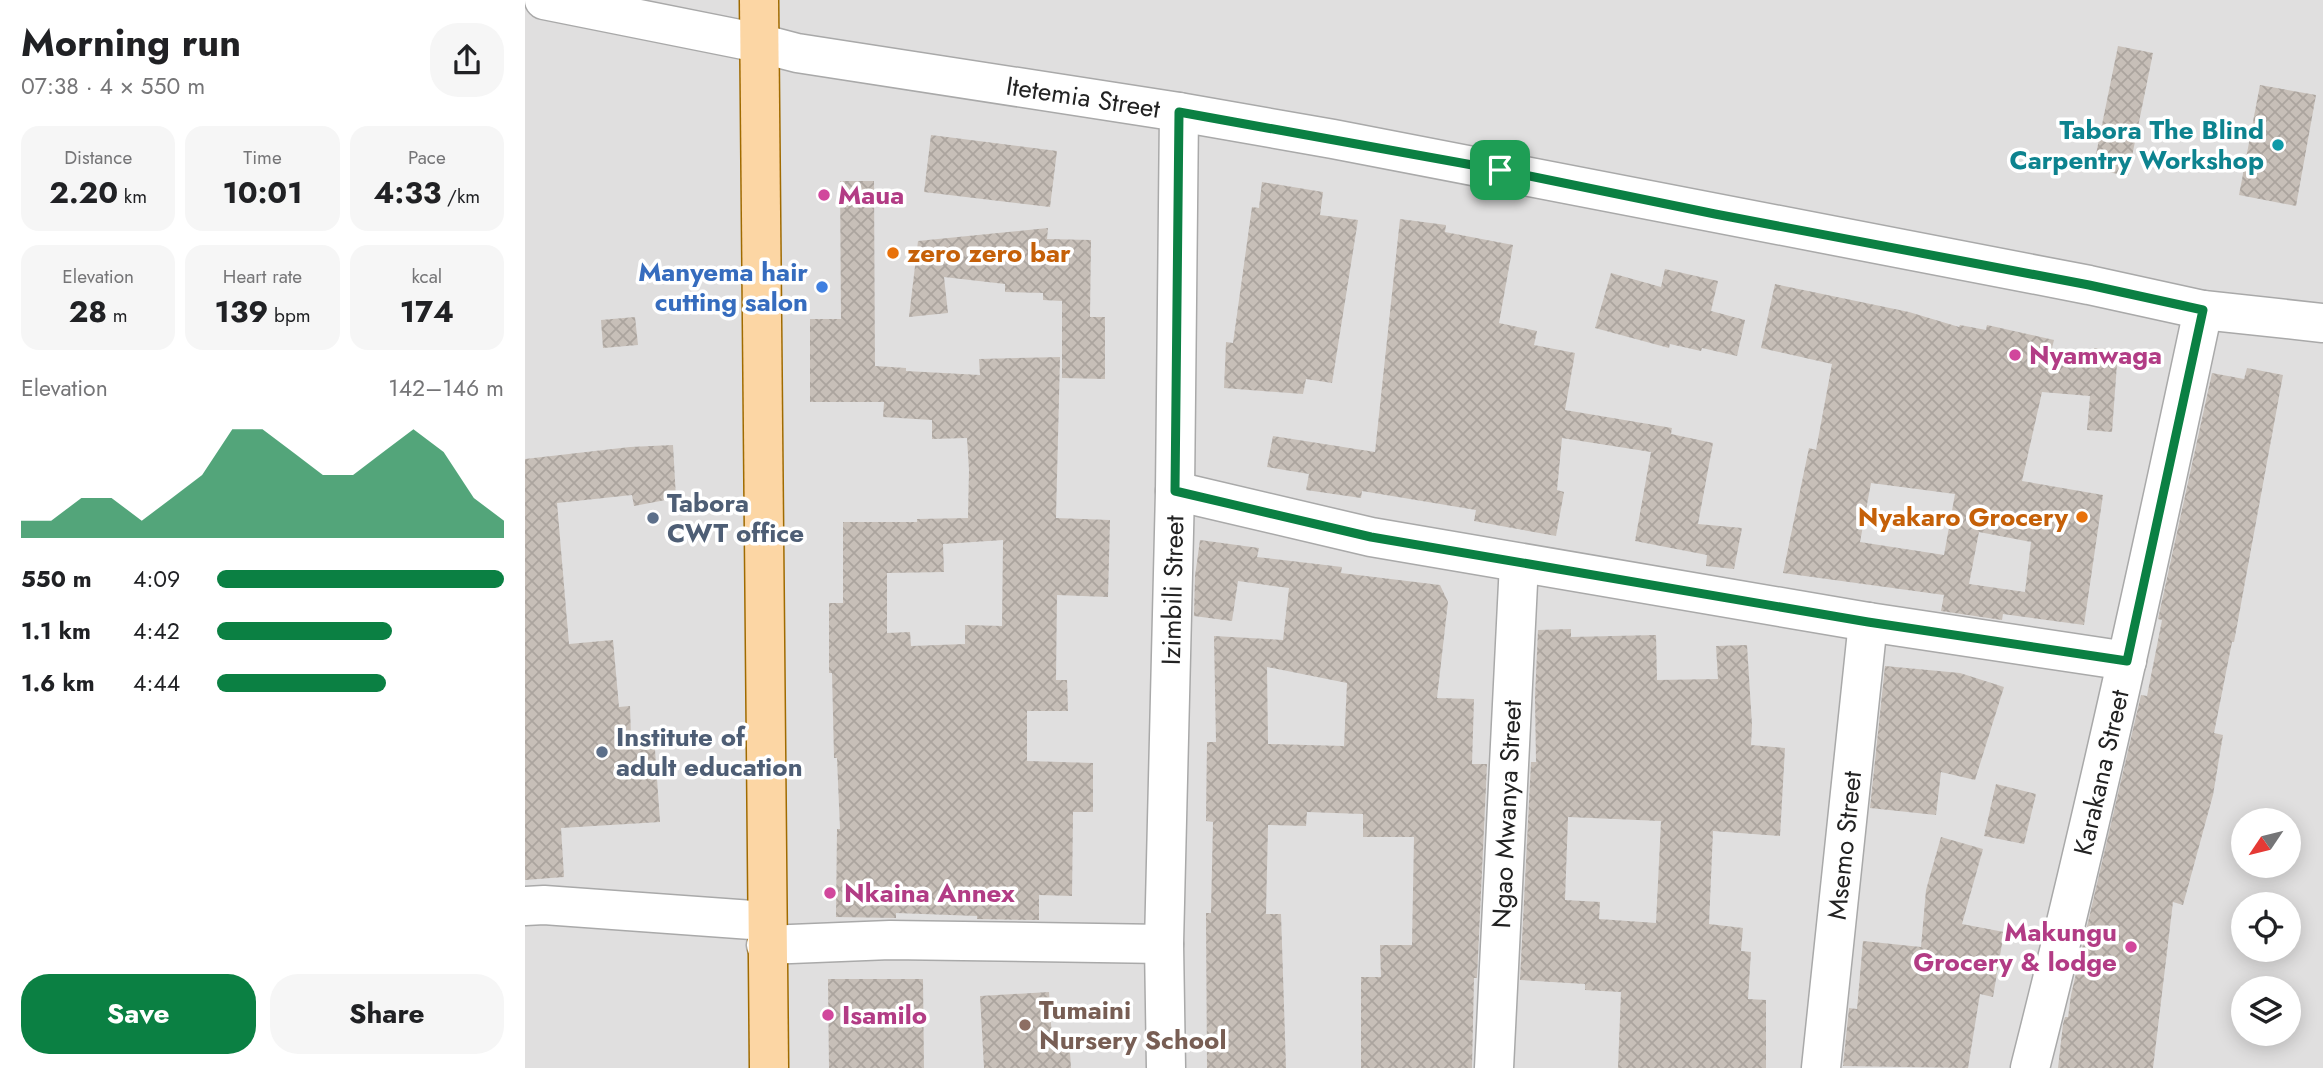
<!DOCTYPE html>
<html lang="en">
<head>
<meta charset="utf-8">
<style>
	:root { --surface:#fff; --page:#f6f6f6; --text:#202124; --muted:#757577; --accent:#0b8043 }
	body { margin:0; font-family:Jost,sans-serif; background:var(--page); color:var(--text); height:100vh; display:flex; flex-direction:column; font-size:26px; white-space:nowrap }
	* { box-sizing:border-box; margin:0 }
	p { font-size:23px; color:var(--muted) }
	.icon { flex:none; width:38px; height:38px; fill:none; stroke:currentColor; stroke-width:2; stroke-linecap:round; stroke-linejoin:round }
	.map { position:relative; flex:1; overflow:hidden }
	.sheet { display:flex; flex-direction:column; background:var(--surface); width:525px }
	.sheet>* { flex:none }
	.needle { width:46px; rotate:235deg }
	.controls { position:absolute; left:1706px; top:808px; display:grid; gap:14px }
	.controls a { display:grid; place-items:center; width:70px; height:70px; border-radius:50%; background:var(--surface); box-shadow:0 4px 18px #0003; font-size:35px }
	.pin { position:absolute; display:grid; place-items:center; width:60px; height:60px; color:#fff; margin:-30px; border-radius:14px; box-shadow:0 4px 10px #0006 }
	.round { display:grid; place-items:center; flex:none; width:74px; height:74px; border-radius:28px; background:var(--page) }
	.summary { display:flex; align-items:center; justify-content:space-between; height:119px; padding:0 21px }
	h1 { font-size:38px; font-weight:700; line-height:52px }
	.metrics { display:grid; grid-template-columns:repeat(3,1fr); gap:10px; height:119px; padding:7px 21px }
	.metrics div { display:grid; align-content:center; border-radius:18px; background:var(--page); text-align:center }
	.metrics b { font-size:30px; font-weight:700 }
	.metrics small { font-size:19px; font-weight:400 }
	.metrics p { font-size:19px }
	.chart { height:196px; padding:14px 21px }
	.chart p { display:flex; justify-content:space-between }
	.chart svg { width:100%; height:126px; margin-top:7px; fill:var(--accent); opacity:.7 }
	.button { display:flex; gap:14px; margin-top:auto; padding:14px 21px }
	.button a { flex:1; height:80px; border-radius:28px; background:var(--accent); color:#fff; font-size:28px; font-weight:700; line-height:80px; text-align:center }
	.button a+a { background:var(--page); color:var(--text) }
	ul { padding:0 21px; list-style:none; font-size:23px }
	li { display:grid; grid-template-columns:112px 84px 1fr; align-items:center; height:52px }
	li i { height:18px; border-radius:9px; background:var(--accent) }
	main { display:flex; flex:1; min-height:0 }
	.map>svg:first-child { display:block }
</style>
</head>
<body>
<main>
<section class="sheet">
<div class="summary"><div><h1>Morning run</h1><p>07:38 · 4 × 550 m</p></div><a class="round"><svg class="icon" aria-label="share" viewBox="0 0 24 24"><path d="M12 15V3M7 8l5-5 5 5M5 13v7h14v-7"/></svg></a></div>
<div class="metrics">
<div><p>Distance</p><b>2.20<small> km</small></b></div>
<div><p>Time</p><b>10:01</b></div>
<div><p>Pace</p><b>4:33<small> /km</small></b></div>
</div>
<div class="metrics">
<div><p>Elevation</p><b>28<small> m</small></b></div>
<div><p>Heart rate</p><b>139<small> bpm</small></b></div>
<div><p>kcal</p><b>174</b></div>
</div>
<div class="chart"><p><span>Elevation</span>142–146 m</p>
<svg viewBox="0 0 160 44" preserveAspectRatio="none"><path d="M0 44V38L10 38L20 30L30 30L40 38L50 30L60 22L70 6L80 6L90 14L100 22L110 22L120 14L130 6L140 14L150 30L160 38V44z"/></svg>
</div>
<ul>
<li><b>550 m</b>4:09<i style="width:100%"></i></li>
<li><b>1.1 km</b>4:42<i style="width:61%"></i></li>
<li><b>1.6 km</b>4:44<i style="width:59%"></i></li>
</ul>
<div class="button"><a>Save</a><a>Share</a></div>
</section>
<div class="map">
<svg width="1798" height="1068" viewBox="0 0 1798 1068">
	<defs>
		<pattern id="building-cross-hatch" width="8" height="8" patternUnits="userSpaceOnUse" patternTransform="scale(1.75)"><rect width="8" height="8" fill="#c7bfb8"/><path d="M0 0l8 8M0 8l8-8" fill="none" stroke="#aba49e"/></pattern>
	</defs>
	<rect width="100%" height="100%" fill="#f2efe9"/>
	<path fill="#e0dfdf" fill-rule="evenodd" d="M0,0H1798V1068H0ZM1718,821H1764V866H1718ZM1718,905H1764V950H1718ZM1718,989H1764V1034H1718Z"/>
	<g fill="url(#building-cross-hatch)" fill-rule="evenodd">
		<path d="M1593,46L1628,53L1603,176L1568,169Z"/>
		<path d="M1735,85L1791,95L1771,206L1714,195Z"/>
		<path d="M406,135L532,151L525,207L399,192Z"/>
		<path d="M315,181H349L350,366L381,368V371L455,375L454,359L535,357L531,518L585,520L583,597L532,595L531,680H542L543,711H502V761L568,763V812H548L547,896L514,895V920L452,919V916L371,913V918L311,917L312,829H315L312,758H309L307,673H304V603H318V522H392V519L443,518L444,470L442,438L407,439V420L358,417L359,402H285V319H316ZM478,540L477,626L440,625V644L386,646L385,632L362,633V573L419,572L418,544Z"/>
		<path d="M737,182L798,192L795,215L833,220L807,383L781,379L778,394L699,388L701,342L708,343L727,207L734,208Z"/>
		<path d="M875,219L921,225L920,232L988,245L974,323L1012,331L1009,345L1050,353L1040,410L1147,428L1146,434L1188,443L1173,524L1217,528L1209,569L1181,566L1182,555L1110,541L1126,452L1037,438L1032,490L1039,492L1031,536L949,521L951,510L837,491L836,498L781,490L784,474L742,467L748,436L850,452Z"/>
		<path d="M523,228L522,239L566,240L565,317H580V379L537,378V301L518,300V293L480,292V284L419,277L423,313L384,317L393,241Z"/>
		<path d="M1140,269L1193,281L1186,311L1220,320L1212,356L1177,348L1176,351L1145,344L1144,348L1070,328L1086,273L1136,287Z"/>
		<path d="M1250,284L1384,312L1434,327L1435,325L1461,330L1462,325L1529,340L1526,352L1568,356L1569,348L1593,350L1587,432L1562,430L1565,396L1517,392L1497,481L1578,495L1559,625L1478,614L1477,620L1416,611L1419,595L1258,573L1284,448L1291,450L1307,364L1236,348ZM1346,483L1430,494L1419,555L1335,542ZM1454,532L1506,542L1500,592L1444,584Z"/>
		<path d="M110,317L113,345L78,348L76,320Z"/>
		<path d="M1722,368L1758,375L1709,642H1707L1689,733L1698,735L1688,795L1658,905L1648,902L1628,1068H1533L1538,1024L1540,1017H1543L1546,995L1616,695L1622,696L1637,620L1633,619L1687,373L1719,379Z"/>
		<path d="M148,445L151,498L109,506L107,495L32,503L44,644L88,640L94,707L105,706L106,737L129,735L135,822L36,828L39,877L0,880V459L105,447Z"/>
		<path d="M675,540L734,548L732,557L817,567L816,573L915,585L923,602L912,698L949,699L947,764H962L952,978H949L947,1068H836V977H856L855,945H887L889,837H838V814L782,812L781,826L743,825L741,914H756L761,1068H682L681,913H686L688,822L681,821L682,742H691L689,636L758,640L764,588L713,581L707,621L669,616L670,576ZM742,667L822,683L819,746L743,744Z"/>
		<path d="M1046,629V637L1131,635L1132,680L1193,679L1191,646L1222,645L1227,725L1226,745L1260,748L1255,836L1188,831L1184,924L1218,928L1216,951L1226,952L1223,999L1241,1000V1068H1093L1096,992L1060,990V984L995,980L1006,762H1011L1010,697L1013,630ZM1043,817L1136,821L1131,923L1074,919L1075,902L1040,900Z"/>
		<path d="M1360,666L1435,673L1479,687L1450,780L1416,772L1411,815L1345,808Z"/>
		<path d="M1471,784L1511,794L1499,844L1459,836Z"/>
		<path d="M1416,837L1458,849L1437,924L1479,932L1468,997L1455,994L1443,1068L1318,1066L1324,1008L1332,1009L1338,941L1396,947L1401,890Z"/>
		<path d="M303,979H398L399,1068H304Z"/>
		<path d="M524,992L527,1039L544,1038L546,1068H459L455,996Z"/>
	</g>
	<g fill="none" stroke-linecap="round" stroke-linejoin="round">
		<defs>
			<g id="minor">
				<path id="s1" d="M19,0L234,43L272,53L654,112L808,139L1564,285L1678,310L1798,323"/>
				<path d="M650,491L846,537L1343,622L1602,661"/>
				<path d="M0,906L19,905L241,921"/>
				<path d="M241,945L365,940L639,944"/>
				<path id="s2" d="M641,1068L639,944L650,491L654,112"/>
				<path id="s3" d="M969,1068L994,563"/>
				<path id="s4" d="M1296,1068L1343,622"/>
				<path id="s5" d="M1505,1068C1569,816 1624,563 1678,310"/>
			</g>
			<path id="major" d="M234,0L244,1068"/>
		</defs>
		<use href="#minor" stroke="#a9a9a9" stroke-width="41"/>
		<use href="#major" stroke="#a06b00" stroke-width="41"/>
		<use href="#minor" stroke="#fff" stroke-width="38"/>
		<use href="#major" stroke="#fcd6a4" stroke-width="38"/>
	</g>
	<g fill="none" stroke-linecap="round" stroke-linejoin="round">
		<defs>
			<path id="route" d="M654,112L975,170L1190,214L1564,285L1678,310L1602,661L1343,622L846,537L650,491Z"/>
		</defs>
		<use href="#route" stroke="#fff" stroke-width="14"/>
		<use href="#route" stroke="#0b8043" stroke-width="9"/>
	</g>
	<circle fill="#0f9aa8" stroke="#fff" stroke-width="2.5" cx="1753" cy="145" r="7"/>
	<g fill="#d1479c" stroke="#fff" stroke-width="2.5">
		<circle cx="299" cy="195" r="7"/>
		<circle cx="1490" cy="355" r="7"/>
		<circle cx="305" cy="893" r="7"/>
		<circle cx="1606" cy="947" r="7"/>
		<circle cx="303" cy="1015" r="7"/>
	</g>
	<g fill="#e8710a" stroke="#fff" stroke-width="2.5">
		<circle cx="368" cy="253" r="7"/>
		<circle cx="1557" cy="517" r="7"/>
	</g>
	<circle fill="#3f7fe0" stroke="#fff" stroke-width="2.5" cx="297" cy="287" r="7"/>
	<g fill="#5c6f8a" stroke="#fff" stroke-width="2.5">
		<circle cx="128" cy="518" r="7"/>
		<circle cx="77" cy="752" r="7"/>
	</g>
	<circle fill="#8d6e63" stroke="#fff" stroke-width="2.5" cx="500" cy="1025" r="7"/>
	<g text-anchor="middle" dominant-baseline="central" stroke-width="7" stroke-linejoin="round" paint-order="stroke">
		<g font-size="26" fill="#222" stroke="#fff">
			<text stroke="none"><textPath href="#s1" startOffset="548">Itetemia Street</textPath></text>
			<text stroke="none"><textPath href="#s2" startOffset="478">Izimbili Street</textPath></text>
			<text stroke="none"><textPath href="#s5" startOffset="304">Karakana Street</textPath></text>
			<text stroke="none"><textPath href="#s3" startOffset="254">Ngao Mwanya Street</textPath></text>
			<text stroke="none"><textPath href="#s4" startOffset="224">Msemo Street</textPath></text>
		</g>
		<g font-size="26" font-weight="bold" fill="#0d838f" stroke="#fff" text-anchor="end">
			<text x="1739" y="130">Tabora The Blind<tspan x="1739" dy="30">Carpentry Workshop</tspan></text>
		</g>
		<g font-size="26" font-weight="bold" fill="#b23c85" stroke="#fff" text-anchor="start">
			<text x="313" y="195">Maua</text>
			<text x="1504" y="355">Nyamwaga</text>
			<text x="319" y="893">Nkaina Annex</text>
			<text x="1592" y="932" text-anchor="end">Makungu<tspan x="1592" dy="30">Grocery &amp; lodge</tspan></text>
			<text x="317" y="1015">Isamilo</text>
		</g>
		<g font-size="26" font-weight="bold" fill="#c56008" stroke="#fff" text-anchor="start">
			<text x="382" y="253">zero zero bar</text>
			<text x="1543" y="517" text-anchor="end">Nyakaro Grocery</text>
		</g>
		<g font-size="26" font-weight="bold" fill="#366cbe" stroke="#fff" text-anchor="end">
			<text x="283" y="272">Manyema hair<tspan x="283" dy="30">cutting salon</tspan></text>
		</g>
		<g font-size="26" font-weight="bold" fill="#4e5e75" stroke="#fff" text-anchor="start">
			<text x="142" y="503">Tabora<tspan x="142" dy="30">CWT office</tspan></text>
			<text x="91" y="737">Institute of<tspan x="91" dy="30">adult education</tspan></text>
		</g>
		<g font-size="26" font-weight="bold" fill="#785e54" stroke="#fff" text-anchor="start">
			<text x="514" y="1010">Tumaini<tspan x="514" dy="30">Nursery School</tspan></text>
		</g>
	</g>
</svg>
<div class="controls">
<a><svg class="needle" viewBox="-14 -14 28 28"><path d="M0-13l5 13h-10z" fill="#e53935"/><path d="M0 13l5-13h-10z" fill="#757577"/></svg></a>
<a><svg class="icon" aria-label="locate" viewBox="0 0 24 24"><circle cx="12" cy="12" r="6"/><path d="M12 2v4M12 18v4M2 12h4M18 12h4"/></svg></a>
<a><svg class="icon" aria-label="layers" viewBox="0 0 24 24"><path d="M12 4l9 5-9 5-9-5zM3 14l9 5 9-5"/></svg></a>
</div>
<div class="pin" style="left:975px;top:170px;background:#1e9e55"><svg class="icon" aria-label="arrive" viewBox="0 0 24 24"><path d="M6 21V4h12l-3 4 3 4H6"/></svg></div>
</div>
</main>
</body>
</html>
